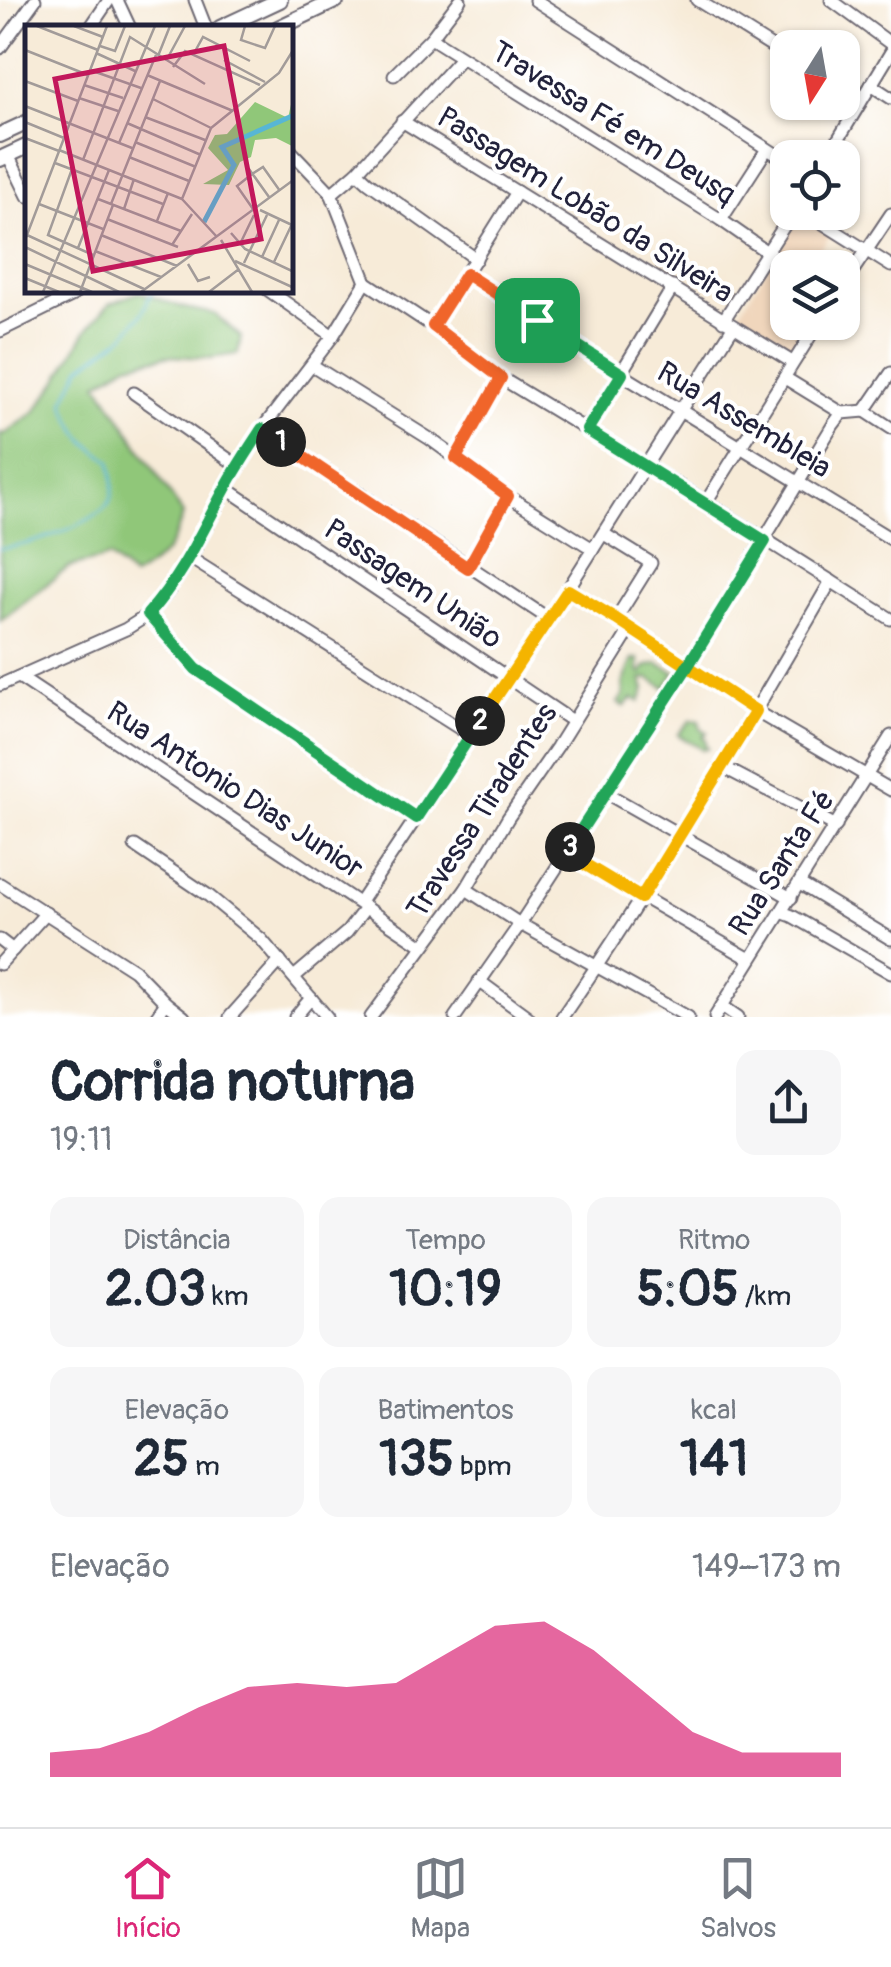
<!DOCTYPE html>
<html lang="pt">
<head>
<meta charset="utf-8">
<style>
	:root { --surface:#fff; --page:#f6f6f7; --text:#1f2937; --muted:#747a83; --line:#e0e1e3; --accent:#db2777 }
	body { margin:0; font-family:Pangolin,sans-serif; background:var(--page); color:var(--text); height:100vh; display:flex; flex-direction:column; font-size:38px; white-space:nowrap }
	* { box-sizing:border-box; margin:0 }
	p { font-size:32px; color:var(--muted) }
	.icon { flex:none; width:55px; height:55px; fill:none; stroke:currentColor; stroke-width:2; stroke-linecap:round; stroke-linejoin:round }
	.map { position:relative; height:1017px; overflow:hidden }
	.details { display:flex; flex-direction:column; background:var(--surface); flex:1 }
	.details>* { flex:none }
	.needle { width:65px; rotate:191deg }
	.buttons { position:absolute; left:770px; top:30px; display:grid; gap:20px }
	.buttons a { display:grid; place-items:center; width:90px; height:90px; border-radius:20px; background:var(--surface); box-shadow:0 2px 8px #0004; font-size:50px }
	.pin { position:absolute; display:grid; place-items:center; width:85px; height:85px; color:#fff; margin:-42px; border-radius:20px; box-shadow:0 5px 15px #0006 }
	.km { position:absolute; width:50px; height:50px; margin:-25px; border-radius:50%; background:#222; color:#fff; font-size:28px; line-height:50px; text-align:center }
	.round { display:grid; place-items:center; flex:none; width:105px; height:105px; border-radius:20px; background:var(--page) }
	.summary { display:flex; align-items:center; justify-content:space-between; height:170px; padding:0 50px }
	h1 { font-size:55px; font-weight:700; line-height:75px }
	.metrics { display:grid; grid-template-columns:repeat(3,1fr); gap:15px; height:170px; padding:10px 50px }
	.metrics div { display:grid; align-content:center; border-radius:20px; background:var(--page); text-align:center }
	.metrics b { font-size:50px; font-weight:700 }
	.metrics small { font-size:28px; font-weight:400 }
	.metrics p { font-size:28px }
	.chart { height:280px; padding:20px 50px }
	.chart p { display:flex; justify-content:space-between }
	.chart svg { width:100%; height:180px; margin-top:10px; fill:var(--accent); opacity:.7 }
	.tabs { display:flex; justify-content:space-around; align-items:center; height:140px; border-top:2px solid var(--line); background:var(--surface); font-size:28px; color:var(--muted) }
	.tabs a { display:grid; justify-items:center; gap:5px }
	.tabs .selected { color:var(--accent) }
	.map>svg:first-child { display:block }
</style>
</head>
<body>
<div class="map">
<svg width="891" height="1017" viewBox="0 0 891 1017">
	<rect width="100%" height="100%" fill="#fff"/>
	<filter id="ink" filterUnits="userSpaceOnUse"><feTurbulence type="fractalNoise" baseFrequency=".01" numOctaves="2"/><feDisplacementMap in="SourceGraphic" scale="20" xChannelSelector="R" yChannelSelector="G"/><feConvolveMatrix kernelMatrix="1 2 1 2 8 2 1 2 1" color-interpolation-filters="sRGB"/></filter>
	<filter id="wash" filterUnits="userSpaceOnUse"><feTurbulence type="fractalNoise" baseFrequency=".0048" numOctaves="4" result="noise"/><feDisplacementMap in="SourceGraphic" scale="40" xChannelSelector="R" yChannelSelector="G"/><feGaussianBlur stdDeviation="2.25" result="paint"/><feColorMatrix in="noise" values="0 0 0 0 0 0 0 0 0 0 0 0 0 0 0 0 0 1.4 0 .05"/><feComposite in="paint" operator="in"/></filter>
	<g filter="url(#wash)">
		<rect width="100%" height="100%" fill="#f7ebd8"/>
		<path fill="#f0d6bc" d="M799,215L831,234L812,263L818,267L788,268V322L813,323L794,354L737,317Z"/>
		<g fill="#90c779" stroke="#59745a" stroke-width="2.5">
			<path d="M139,292L185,308L215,314L241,337L238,354L210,358L166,356L128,364L98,383L183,514C171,551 166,556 133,577L109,557L69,567L0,621V433L5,434L35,412L56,383L86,331L109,304Z"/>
			<path d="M633,659H639V671L642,674L645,667L657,663L675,672L666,688L648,678L642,680L645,689L640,702L633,698L624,707L618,703L624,695L623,684Z"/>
			<path d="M691,720L699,721L701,729L707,732L703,737L706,740L705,744L708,748L702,749L678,735Z"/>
		</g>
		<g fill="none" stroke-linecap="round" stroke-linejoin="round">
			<path stroke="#57b6d5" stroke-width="2.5" d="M0,549C25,547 97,524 110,501C116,490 112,474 111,461C84,444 75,432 64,402L81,367L124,336L141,315L153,290"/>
		</g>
	</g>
	<g filter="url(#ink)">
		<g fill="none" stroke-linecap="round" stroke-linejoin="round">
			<defs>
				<g id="minor">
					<path d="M117,0L130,28"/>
					<path d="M195,0L206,28"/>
					<path d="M535,0L788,162"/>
					<path d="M697,0L788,57"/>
					<path d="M831,0L891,44"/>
					<path d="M90,28L109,0"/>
					<path d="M431,38L721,220L767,252"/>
					<path d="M0,48L35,0"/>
					<path d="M394,75L431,38L460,0"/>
					<path d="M871,85L891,98"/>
					<path d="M842,92L860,103"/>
					<path d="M402,121L792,362"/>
					<path d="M290,150L331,193L366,282"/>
					<path d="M8,155L28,196"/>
					<path d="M827,158L891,52"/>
					<path d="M357,172L368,182L476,259"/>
					<path d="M331,194L357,172L461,58"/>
					<path d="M805,212L891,266"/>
					<path d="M721,220L767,149"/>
					<path d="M466,274L608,366L891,539"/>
					<path d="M366,282L434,327L501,378L706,502L891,619"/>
					<path d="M842,287L891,214"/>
					<path d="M268,290L333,336"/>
					<path d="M723,321L793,212"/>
					<path d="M433,326L517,192"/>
					<path d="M0,331L73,295L71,290"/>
					<path d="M312,365L430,439L508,496L593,549"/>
					<path d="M785,378L842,413"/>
					<path d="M134,393L238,466"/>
					<path d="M865,411L891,373"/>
					<path d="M865,411L891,428"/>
					<path d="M262,429L549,619"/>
					<path d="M587,429L673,287"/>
					<path d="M456,458L501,378"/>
					<path d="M226,488L572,721"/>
					<path d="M706,502L819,322"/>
					<path d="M604,534L651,563L616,619"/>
					<path d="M190,558L470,735"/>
					<path d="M468,568L508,496"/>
					<path d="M568,590L616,619L755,711L891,790"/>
					<path d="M148,615L196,669L416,818"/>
					<path d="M19,677L423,946"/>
					<path d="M0,685L126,629L148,615L167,593L190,558L226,488L262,429L333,336L366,282"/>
					<path d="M721,766L836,826"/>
					<path d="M606,793L791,898"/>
					<path d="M135,846L209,896L261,939L327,1017"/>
					<path d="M566,853L750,959"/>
					<path d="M0,884L134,970L166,1003L184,1017"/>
					<path d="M800,884L891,939"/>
					<path d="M466,889L520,924L688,1017"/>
					<path d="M360,902L549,619L733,327"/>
					<path d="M781,912L792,916L891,973"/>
					<path d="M0,940L13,950"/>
					<path d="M0,964L46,913"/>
					<path d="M294,977L347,932L366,907"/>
					<path d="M479,981L528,1017"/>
					<path d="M722,1006L738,1017"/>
					<path d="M156,1017L166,1003"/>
					<path d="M230,1017L280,961"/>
					<path d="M295,1017L311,998"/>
					<path d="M371,1017L466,889L508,818L557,747L630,630"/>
					<path d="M455,1017L520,924L687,667L833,425L842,413L865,411"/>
					<path d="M562,1017C659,877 746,728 831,581"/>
					<path d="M715,1017L891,736"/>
				</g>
				<g id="major">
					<path d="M220,28L280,0"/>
					<path d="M278,28L337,0"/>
					<path d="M0,135L28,122"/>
					<path d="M0,159L28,146"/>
				</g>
			</defs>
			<use href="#minor" stroke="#6d6872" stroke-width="15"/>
			<use href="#major" stroke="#6d6872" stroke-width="18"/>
			<use href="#minor" stroke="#fff" stroke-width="11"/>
			<use href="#major" stroke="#fff" stroke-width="14"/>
		</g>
	</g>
	<g fill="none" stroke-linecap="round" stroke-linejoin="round" filter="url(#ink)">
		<defs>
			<path id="split-1" d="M281,442L468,568L508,496L456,458L501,378L433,326L466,274L537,320"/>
			<path id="split-2" d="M281,442L262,429C249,449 236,468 225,489C201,533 182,576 148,614L196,669L416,818L480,721"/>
			<path id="split-3" d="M480,721L568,590L616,619L756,711L641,898L566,853L570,847"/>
			<path id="split-4" d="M537,320L622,374L587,430L765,541L687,667L570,847"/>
		</defs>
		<use href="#split-1" stroke="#fff" stroke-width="20"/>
		<use href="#split-2" stroke="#fff" stroke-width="20"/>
		<use href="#split-3" stroke="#fff" stroke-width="20"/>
		<use href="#split-4" stroke="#fff" stroke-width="20"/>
		<use href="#split-1" stroke="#f0652b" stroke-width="12"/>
		<use href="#split-2" stroke="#22a559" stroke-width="12"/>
		<use href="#split-3" stroke="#f5b400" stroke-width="12"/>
		<use href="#split-4" stroke="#22a559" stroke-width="12"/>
	</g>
	<g text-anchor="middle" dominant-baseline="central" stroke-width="8" stroke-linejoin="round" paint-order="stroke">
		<g font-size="30" fill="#22223b" stroke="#fff">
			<text transform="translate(613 123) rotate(32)">Travessa Fé em Deusq</text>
			<text transform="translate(585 205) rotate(32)">Passagem Lobão da Silveira</text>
			<text transform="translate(744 420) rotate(31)">Rua Assembleia</text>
			<text transform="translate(413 584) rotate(34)">Passagem União</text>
			<text transform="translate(235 790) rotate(33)">Rua Antonio Dias Junior</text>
			<text transform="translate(482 811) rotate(-57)">Travessa Tiradentes</text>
			<text transform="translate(782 863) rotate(-57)">Rua Santa Fé</text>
		</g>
	</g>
	<g transform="translate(25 25)">
		<rect width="268" height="268" fill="#f7ebd8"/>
		<path d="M267,75V121L251,113L230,115L226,132L215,137L204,160L178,159L203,145L183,123L190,110L202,109L230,77L263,93Z" fill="#90c779"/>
		<path fill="none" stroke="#57b6d5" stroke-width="5" d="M179,197L209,140L197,122L267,91"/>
		<path fill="none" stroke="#a29b99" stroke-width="2.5" d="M12,1L73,25M49,1L78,12M220,1L216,15L240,23L250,1M75,21L90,26L100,1M0,25L63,50M71,28L110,46M168,30L178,12L225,36M133,31L145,1M199,35L240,57M141,36L160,1M148,42L160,26L235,60M65,45L116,63M122,50L208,86M0,56L53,76M59,60L98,73M54,73L93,86M128,74L186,103M0,81L107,123M120,92L180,115M0,97L39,113M102,98L176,130M0,113L34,126M110,117L171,142M94,118L131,30M34,125L157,174M104,132L164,156M58,135L105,12L180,59M30,138L138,179M47,144L23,210L68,230M224,144L244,172M73,174L156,206M157,174L186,103L254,48L267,27M157,174L192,212M14,179L78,204M86,179L135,56M99,184L109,154M228,184L212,161L227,149L238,142L255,166M235,185L267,200M82,194L153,222M132,196L143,168M206,208L220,224L267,246M2,210L119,264M76,210L152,241M0,215L82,1M196,215L227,267M215,219L229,190M147,220L167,189M0,222L94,267M53,223L84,145M70,226L136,252M237,232L254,195M210,236L267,262M249,237L267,199M219,238L242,190M0,239L67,267M163,239L173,256L185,252M0,253L34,267M18,267L130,1M55,267L88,180M116,267L267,156M184,267L214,244"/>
		<path fill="#c2185b" fill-opacity="0.15" stroke="#c2185b" stroke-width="5" d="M199,21L236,214L68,246L30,54Z"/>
		<rect width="268" height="268" fill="none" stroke="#22223b" stroke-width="5"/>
	</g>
</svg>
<div class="buttons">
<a><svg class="needle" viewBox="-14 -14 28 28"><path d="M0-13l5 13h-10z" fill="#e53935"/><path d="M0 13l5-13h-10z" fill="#747a83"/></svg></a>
<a><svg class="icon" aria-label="locate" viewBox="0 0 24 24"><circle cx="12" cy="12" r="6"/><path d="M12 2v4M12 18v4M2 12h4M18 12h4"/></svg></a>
<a><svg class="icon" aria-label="layers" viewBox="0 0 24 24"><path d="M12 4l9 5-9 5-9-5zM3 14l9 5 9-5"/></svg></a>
</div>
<div class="pin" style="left:537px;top:320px;background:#1e9e55"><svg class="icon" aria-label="arrive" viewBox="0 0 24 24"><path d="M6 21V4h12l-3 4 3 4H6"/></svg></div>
<b class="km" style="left:281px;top:442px">1</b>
<b class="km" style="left:480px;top:721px">2</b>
<b class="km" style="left:570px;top:847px">3</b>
</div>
<section class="details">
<div class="summary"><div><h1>Corrida noturna</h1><p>19:11</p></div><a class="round"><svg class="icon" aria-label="share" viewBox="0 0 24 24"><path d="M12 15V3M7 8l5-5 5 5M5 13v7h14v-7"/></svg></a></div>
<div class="metrics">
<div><p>Distância</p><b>2.03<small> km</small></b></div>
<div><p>Tempo</p><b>10:19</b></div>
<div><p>Ritmo</p><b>5:05<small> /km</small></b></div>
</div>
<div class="metrics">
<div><p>Elevação</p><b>25<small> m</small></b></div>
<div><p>Batimentos</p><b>135<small> bpm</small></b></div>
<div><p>kcal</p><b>141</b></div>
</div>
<div class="chart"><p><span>Elevação</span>149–173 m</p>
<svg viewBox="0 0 160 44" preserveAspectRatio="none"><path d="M0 44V38L10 37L20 33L30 27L40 22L50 21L60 22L70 21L80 14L90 7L100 6L110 13L120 23L130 33L140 38L150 38L160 38V44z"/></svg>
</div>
</section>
<nav class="tabs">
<a class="selected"><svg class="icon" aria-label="home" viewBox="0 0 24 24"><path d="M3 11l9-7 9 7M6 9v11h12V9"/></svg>Início</a>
<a><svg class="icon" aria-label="map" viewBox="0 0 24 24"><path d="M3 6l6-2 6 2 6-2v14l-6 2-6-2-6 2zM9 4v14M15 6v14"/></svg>Mapa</a>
<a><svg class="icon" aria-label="saved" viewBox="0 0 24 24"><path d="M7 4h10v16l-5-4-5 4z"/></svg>Salvos</a>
</nav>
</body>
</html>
